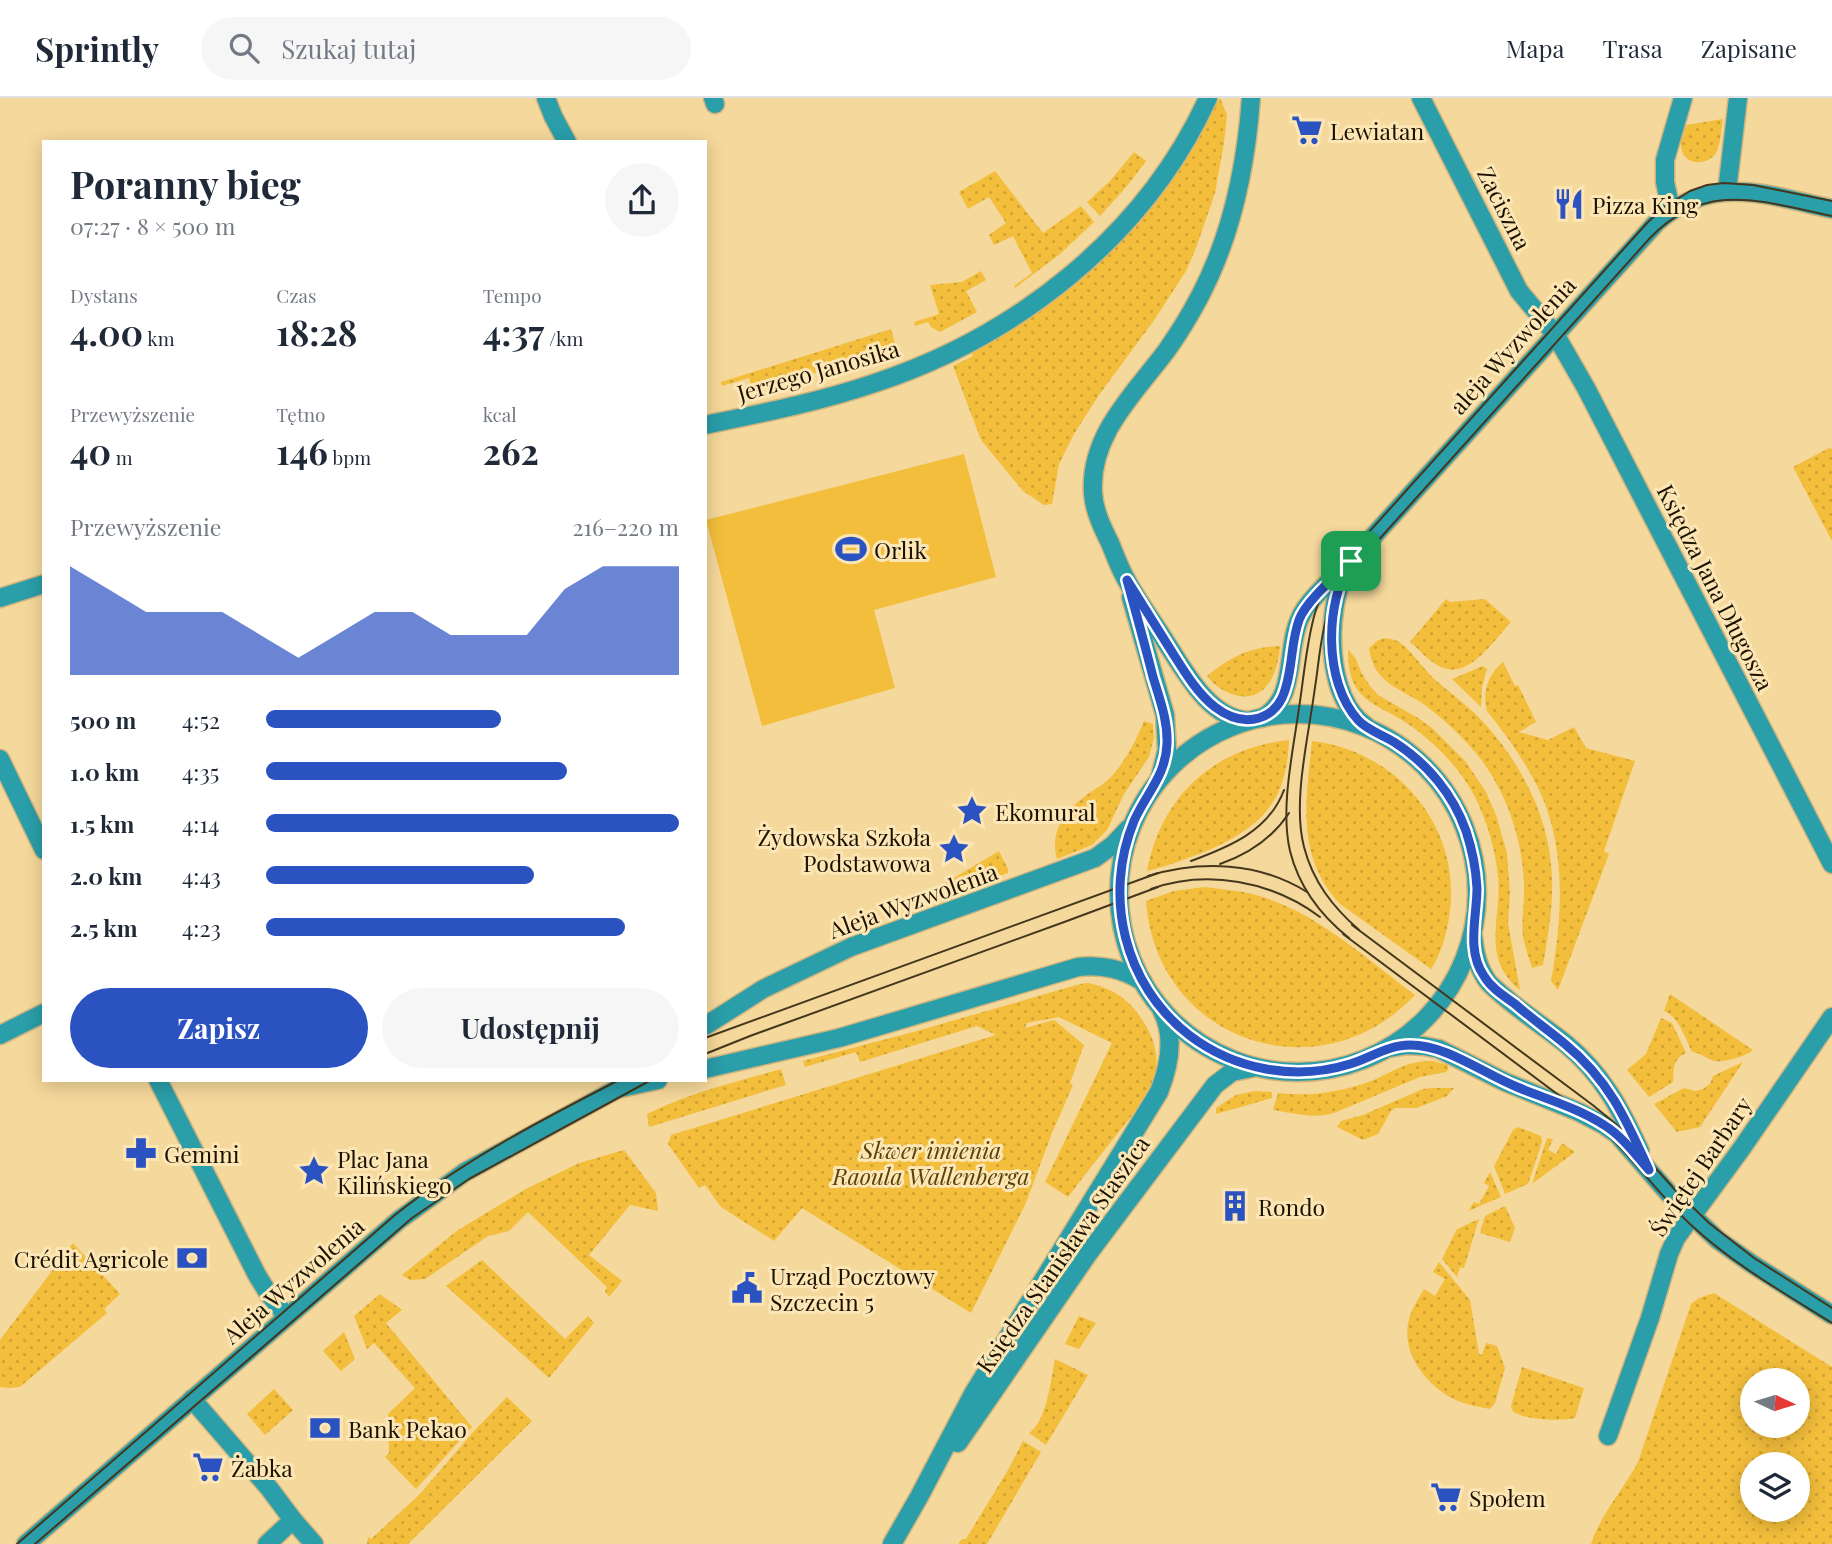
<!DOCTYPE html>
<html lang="pl">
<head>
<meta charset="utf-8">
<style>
	:root { --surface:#fff; --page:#f6f6f7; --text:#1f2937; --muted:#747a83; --line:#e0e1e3; --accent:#2b52c1 }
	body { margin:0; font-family:"Playfair Display",serif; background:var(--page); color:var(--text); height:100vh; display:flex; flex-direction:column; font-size:26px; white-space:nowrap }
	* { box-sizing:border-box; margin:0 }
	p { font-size:23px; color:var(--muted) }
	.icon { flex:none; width:38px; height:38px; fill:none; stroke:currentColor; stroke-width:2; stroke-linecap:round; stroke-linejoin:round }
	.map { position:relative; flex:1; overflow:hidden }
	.sheet { position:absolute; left:42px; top:42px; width:665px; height:942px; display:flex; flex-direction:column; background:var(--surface); border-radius:0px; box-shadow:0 4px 18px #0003 }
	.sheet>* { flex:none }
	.needle { width:46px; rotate:94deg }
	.buttons { position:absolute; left:1740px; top:1270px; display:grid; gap:14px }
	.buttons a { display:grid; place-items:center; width:70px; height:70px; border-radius:50%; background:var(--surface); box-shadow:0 4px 18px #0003; font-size:35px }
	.pin { position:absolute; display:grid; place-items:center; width:60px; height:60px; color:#fff; margin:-30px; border-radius:14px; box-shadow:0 4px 10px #0006 }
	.round { display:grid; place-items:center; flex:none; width:74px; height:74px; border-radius:37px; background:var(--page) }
	.summary { display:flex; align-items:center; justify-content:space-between; height:119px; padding:0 28px }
	h1 { font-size:38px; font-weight:700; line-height:52px }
	.figures { display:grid; grid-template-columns:repeat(3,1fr); gap:10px; height:119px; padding:7px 28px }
	.figures div { display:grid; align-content:center }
	.figures b { font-size:35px; font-weight:700 }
	.figures small { font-size:19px; font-weight:400 }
	.figures p { font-size:19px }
	.chart { height:196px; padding:14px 28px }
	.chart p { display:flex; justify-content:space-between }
	.chart svg { width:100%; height:126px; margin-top:7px; fill:var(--accent); opacity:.7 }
	.action { display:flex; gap:14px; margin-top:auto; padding:14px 28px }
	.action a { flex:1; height:80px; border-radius:42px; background:var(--accent); color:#fff; font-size:28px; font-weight:700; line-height:80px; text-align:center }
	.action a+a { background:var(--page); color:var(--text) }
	ul { padding:0 28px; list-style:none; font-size:23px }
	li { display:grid; grid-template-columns:112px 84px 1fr; align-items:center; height:52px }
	li i { height:18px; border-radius:9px; background:var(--accent) }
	header { display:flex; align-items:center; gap:42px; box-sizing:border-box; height:98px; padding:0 35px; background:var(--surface); border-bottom:2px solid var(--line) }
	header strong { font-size:33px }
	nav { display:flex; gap:38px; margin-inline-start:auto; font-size:24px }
	.search { width:490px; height:63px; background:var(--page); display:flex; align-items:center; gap:18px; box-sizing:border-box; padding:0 24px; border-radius:38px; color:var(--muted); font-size:26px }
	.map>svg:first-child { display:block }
</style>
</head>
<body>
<header>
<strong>Sprintly</strong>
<div class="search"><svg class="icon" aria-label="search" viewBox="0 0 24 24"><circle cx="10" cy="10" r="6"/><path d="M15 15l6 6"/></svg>Szukaj tutaj</div>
<nav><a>Mapa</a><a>Trasa</a><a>Zapisane</a></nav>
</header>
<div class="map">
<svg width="1832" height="1446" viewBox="0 0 1832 1446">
	<defs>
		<pattern id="green-dots" width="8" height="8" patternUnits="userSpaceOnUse" patternTransform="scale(1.75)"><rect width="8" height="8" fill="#f3be3b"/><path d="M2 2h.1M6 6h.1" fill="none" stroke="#d0a232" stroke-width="1.8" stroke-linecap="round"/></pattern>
	</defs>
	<rect width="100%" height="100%" fill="#f5d89b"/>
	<g fill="url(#green-dots)" fill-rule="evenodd">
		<path d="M1220,0L1227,17L1224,45L1215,95L1196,150L1186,173L1155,221L1099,297L1074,336L1059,366L1052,406L1044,407L1023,393L981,342L953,268L973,258L971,253L1161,93C1175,74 1190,55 1202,34C1208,23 1212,10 1220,0Z"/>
		<path d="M1723,21C1721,31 1721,46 1716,55C1706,69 1683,67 1681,49C1680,41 1684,34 1686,27Z"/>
		<path d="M1134,54L1146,63L1127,88L1100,118L1087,104L1110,83Z"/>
		<path d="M995,73L1043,135L1081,108L1094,124L1060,156L1015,190L1014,188L1032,175L1013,138L994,147L989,137L1006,125L989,99L968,111L959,94Z"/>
		<path d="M981,173L986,182L966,193L977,214L940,234L931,229L928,224L915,228L914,224L939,216L930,187L962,184Z"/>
		<path d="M891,231L896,249L851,265L752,292L749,280L722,288L721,284Z"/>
		<path d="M1829,350L1832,351V443L1793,369Z"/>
		<path d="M1446,501L1450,504L1485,501L1511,524C1494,542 1469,582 1441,569C1429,564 1420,552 1410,544Z"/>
		<path d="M1384,540C1389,541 1395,541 1399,544C1411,552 1422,569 1433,580C1450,595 1470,609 1485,626C1523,668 1551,723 1552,781C1553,810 1548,839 1543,867L1532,870C1529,860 1525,849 1523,839C1521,821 1525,803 1524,785C1522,740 1507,696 1480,660C1465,641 1446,623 1426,608C1400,589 1374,587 1369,550L1377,543Z"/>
		<path d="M1280,548C1278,577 1264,609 1229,595C1220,591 1213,586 1207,578C1230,559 1249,549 1280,548Z"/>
		<path d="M1348,551L1356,561L1361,574L1370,588L1378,597L1418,620L1432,630L1466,664L1486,694L1496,717L1507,755L1510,796L1508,825L1520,892C1480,859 1502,822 1498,778C1495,750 1487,723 1474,697C1460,671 1438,648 1414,630C1379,604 1347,607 1348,551Z"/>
		<path d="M1503,564L1515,588L1518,587L1536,624L1519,634L1548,642L1574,629L1586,650L1635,663L1604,753L1609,756L1558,892L1551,883C1562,822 1567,752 1540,694C1526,664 1507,638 1487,613C1482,593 1488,577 1503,564Z"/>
		<path d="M1483,568L1487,571L1482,589L1481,609L1452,581Z"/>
		<path d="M1144,623L1153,626L1154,639L1149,659L1124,696L1107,732L1092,747L1057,761C1049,733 1066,711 1088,696C1095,691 1104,686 1110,680C1125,664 1136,643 1144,623Z"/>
		<path d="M1289,642C1287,702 1263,728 1209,752C1188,760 1169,768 1147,773C1161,699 1213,650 1289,642Z"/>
		<path d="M1312,643C1399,653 1464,732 1449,820C1446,838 1441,856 1431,871L1340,806C1295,757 1306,702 1312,643Z"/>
		<path d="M999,753L1008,771V775L910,810H903Z"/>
		<path d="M1204,789C1219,791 1233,792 1248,795C1311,809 1364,859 1415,897C1319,999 1156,943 1146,803L1174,793Z"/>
		<path d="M1088,885C1111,890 1128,900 1141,920C1152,936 1160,955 1155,976C1150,998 1132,1017 1118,1035C1101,1056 1084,1078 1068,1099L1045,1084L1112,945L1059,919L1027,925L1025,930L1054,922L1084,947L1070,985L1073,987L1052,1035L1025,1107L971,1215L802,1110L774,1143L721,1109L705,1087L699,1090L668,1046L671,1037L996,937L977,928L860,964L856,954L805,969L803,963L917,933L1080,886Z"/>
		<path d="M1670,896L1753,952C1747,958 1723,965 1714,963C1705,960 1701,955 1692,954C1685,940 1679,919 1664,913Z"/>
		<path d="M1661,920L1672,925L1686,955C1672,962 1674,970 1673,984L1649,999L1627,972L1646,956Z"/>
		<path d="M1433,963L1448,967V972L1446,974L1420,979L1334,1015C1314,1021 1293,1015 1273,1012L1278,995C1310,999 1341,994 1371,983C1395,973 1405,963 1433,963Z"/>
		<path d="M1743,964L1700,1029L1677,1034L1654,1006L1684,990L1695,993L1703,991L1710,986L1713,978Z"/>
		<path d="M781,971L786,987L649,1029L647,1016C689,995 736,984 781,971Z"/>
		<path d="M1433,990H1454L1447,998L1417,1010H1395L1391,1013L1378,1036L1363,1042L1337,1029L1341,1023L1363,1017L1423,991Z"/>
		<path d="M1255,993L1272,994V1000L1216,1016V1010L1236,997Z"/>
		<path d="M1518,1029L1541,1038L1542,1044L1528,1086L1505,1096L1494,1068L1513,1032Z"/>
		<path d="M1547,1040L1553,1041L1548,1052L1556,1056L1562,1045L1575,1054L1532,1086Z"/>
		<path d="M624,1052L656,1095L658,1113L630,1107L589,1157L622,1183L609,1199L605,1193L607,1189L528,1114L509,1133L488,1138L425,1181L410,1182L402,1177L458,1132L526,1091L579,1065Z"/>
		<path d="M1490,1074L1501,1099L1468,1113L1474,1104L1479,1106L1489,1088L1484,1085Z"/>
		<path d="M1505,1108L1515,1130L1510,1144L1480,1135L1485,1118Z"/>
		<path d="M1479,1121L1464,1170L1460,1169L1457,1179L1442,1161L1457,1131Z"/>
		<path d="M73,1145L120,1196L104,1211L107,1215L20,1289L9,1290L0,1289V1242Z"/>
		<path d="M482,1162L565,1241L588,1218L594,1225L549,1280L446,1188Z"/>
		<path d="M1439,1164L1470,1202L1479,1256L1482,1257L1486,1245L1497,1248L1505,1270L1495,1305L1490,1311C1480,1309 1468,1307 1458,1303C1430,1291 1402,1258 1408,1226C1410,1213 1417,1203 1424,1191L1435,1198L1445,1181L1433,1174Z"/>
		<path d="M1714,1195L1832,1269V1446H1591C1601,1416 1623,1392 1638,1364L1691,1206L1699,1200ZM1752,1283H1797V1328H1752ZM1752,1367H1797V1412H1752Z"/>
		<path d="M380,1196L402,1212L386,1225L472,1329L416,1391L385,1359L389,1355L388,1316L415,1290L374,1245L367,1251L354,1218Z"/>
		<path d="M1079,1218L1096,1225L1079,1251L1065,1246Z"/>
		<path d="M344,1234L355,1261L341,1273L323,1253Z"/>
		<path d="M1055,1261L1088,1277L1046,1347L1029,1335C1047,1323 1051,1281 1055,1261Z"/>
		<path d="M1522,1269L1584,1290L1575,1320C1562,1323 1530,1322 1518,1316C1512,1314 1513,1313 1511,1308Z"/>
		<path d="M274,1291L293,1312L265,1337L247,1316Z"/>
		<path d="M507,1299L532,1323L408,1446H367L368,1439L371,1441L419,1397L475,1332Z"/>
		<path d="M1023,1343L1041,1354L987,1446H958L962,1441H966L1008,1372Z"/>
	</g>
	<path fill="#f3be3b" d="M964,356L996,479L874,512L895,590L762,628L706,422Z"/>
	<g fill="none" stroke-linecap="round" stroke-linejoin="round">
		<defs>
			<g id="minor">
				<path d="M546,0L553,18L567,44"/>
				<path d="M713,0L715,6"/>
				<path d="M1421,0L1519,193L1555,236L1586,290L1832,766"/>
				<path d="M1727,93L1738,0"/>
				<path d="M1671,112L1665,84V62L1683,0"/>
				<path d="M705,327C763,315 819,304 875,285C1017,238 1145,138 1208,0"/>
				<path d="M1344,475C1326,516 1325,600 1366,628"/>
				<path d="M1131,499L1165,617L1167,652L1160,679"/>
				<path d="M0,500L44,486"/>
				<circle cx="1298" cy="795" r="179"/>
				<path d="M1262,620C1298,600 1285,553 1300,520C1308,501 1336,478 1351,463L1657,124C1714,75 1766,97 1832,111"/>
				<path d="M1248,623C1209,620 1186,575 1167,546C1154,525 1139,505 1127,483C1120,471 1115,457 1110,445C1102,429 1094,412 1093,395C1089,337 1135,295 1167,252C1179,235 1190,217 1200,198C1232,137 1246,69 1251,0"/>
				<path d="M0,661L44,752"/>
				<path d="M1473,838C1475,856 1478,871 1489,885C1512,908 1541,926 1566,946C1603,977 1620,1010 1640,1053"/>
				<path d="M705,928L763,891L851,849L1095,760L1113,747L1129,730"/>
				<path d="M0,937L44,915"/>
				<path d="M1390,950L1407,947L1424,948L1439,951L1505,984L1579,1014L1604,1027L1617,1036L1671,1098L1718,1142L1752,1166L1832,1217"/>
				<path d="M705,971L839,940L1078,869C1100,866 1124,871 1143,884"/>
				<path d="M158,982L257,1177L268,1195L287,1219"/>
				<path d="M621,990L658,982"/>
				<path d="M192,1301L269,1390L293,1422L267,1446"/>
				<path d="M1608,1338L1650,1220L1669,1156L1676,1140L1742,1050L1832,919"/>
				<path d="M958,1345L1088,1156L1215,987L1232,974L1252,970"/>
				<path d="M293,1422L314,1446"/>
				<path d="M26,1446L399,1122L465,1074L617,991L630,982"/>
				<path d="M892,1446L919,1399L973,1296L1159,994C1169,969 1175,938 1162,913"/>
			</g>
		</defs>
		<use href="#minor" stroke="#ceb47f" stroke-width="21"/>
		<use href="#minor" stroke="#2a9ea9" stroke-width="18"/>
		<g stroke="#44371d" stroke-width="2">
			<path d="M1191,763C1229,749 1269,733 1284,692"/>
			<path d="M1220,766C1249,756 1272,741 1289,715"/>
			<path d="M1148,778C1201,762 1259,764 1307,794"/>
			<path d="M1151,791C1207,771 1272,783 1320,819"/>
			<path d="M1352,827L1594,1008L1618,1028L1676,1093L1709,1125L1754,1160L1832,1210"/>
			<path d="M1359,832C1333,809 1313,784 1304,749C1292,703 1309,637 1315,589C1319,565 1320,539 1328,515C1332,502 1339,489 1347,477L1650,140C1707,81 1762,104 1832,118"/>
			<path d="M1343,836L1596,1025C1631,1057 1657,1095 1691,1127C1733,1166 1784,1195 1832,1225"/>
			<path d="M1349,840C1320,817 1299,789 1290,753C1280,710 1293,654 1299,610C1304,579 1306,546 1315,515C1320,496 1330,479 1342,464L1647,125L1664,109L1690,93L1707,87L1724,85L1753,87L1832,103"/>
			<path d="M705,940L1158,775"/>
			<path d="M705,956L750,938L1067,823L1158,789"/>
			<path d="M17,1446L395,1117C464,1062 541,1022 619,982"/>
			<path d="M35,1446L412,1120L469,1081L651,982"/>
		</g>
	</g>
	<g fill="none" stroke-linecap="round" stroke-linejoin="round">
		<defs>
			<path id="route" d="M1351,463C1325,505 1323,583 1358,622C1367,632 1383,637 1394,644C1427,665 1453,696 1466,733C1472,751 1476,771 1477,790C1477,819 1466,852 1484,878C1491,890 1504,898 1515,906C1531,920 1548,932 1565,946C1609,982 1626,1021 1649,1072C1635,1056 1622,1038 1604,1027C1578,1010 1546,1001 1517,989C1482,975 1447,947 1410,947C1388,947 1370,960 1350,966C1295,983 1235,972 1189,937C1124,887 1103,798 1134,723C1146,696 1166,677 1167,646C1168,623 1160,602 1153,579C1145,547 1136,515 1127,482C1142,506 1157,530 1172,554C1184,573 1197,595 1215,609C1228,619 1242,625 1259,620C1269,617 1277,610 1282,600C1293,576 1290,547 1299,522C1306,503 1336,478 1351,463Z"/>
		</defs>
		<use href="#route" stroke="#fff" stroke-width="14"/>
		<use href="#route" stroke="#2b52c1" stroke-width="9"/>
	</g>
	<defs>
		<symbol id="supermarket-bare" viewBox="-9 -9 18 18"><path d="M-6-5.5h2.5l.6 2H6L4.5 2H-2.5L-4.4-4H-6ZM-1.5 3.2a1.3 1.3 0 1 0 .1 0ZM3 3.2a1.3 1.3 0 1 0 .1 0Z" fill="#2b52c1" stroke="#fde6b5" stroke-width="2.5" paint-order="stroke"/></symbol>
		<symbol id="restaurant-bare" viewBox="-9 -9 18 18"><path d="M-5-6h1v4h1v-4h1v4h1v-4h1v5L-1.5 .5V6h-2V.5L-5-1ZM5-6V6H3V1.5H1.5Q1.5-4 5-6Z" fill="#2b52c1" stroke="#fde6b5" stroke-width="2.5" paint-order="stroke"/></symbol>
		<symbol id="stadium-bare" viewBox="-9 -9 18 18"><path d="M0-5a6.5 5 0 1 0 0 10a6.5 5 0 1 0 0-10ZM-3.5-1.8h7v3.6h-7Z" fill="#2b52c1" stroke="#fde6b5" stroke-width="2.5" paint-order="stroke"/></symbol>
		<symbol id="sight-bare" viewBox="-9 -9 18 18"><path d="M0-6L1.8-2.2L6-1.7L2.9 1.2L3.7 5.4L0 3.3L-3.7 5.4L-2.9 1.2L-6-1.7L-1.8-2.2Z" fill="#2b52c1" stroke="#fde6b5" stroke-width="2.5" paint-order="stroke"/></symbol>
		<symbol id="pharmacy-bare" viewBox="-9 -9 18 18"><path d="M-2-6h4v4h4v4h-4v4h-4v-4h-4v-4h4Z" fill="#2b52c1" stroke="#fde6b5" stroke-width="2.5" paint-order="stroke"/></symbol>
		<symbol id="building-bare" viewBox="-9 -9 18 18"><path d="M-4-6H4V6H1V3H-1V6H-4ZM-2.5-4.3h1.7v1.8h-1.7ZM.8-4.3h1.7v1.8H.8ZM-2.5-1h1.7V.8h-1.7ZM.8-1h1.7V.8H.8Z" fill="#2b52c1" stroke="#fde6b5" stroke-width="2.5" paint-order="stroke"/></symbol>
		<symbol id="bank-bare" viewBox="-9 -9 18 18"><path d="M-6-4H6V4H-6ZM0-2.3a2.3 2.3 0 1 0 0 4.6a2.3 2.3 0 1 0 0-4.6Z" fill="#2b52c1" stroke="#fde6b5" stroke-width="2.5" paint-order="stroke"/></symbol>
		<symbol id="civic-bare" viewBox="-9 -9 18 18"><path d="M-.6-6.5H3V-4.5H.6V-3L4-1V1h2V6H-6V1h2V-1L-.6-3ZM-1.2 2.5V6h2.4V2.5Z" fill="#2b52c1" stroke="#fde6b5" stroke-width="2.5" paint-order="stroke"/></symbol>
	</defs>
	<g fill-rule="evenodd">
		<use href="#supermarket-bare" x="1285" y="10" width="44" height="44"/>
		<use href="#restaurant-bare" x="1547" y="84" width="44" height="44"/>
		<use href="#stadium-bare" x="829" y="429" width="44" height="44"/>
		<use href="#sight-bare" x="950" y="691" width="44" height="44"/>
		<use href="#sight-bare" x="932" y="729" width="44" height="44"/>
		<use href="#pharmacy-bare" x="119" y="1033" width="44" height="44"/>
		<use href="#sight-bare" x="292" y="1051" width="44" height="44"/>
		<use href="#building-bare" x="1213" y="1086" width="44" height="44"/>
		<use href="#bank-bare" x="170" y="1138" width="44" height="44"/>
		<use href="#civic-bare" x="725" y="1168" width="44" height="44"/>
		<use href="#bank-bare" x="303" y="1308" width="44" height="44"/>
		<use href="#supermarket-bare" x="186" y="1347" width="44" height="44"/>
		<use href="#supermarket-bare" x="1424" y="1377" width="44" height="44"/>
	</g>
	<g text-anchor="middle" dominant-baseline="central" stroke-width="6" stroke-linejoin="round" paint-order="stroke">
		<g font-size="23" fill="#1c1200" stroke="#fde6b5" text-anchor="start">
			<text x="1330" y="32">Lewiatan</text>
			<text x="1592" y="106">Pizza King</text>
			<text x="874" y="451">Orlik</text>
			<text x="995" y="713">Ekomural</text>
			<text x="931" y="738" text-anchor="end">Żydowska Szkoła<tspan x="931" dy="26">Podstawowa</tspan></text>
			<text x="164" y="1055">Gemini</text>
			<text x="337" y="1060">Plac Jana<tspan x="337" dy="26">Kilińskiego</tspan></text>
			<text x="1258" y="1108">Rondo</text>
			<text x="169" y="1160" text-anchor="end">Crédit Agricole</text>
			<text x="770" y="1177">Urząd Pocztowy<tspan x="770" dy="26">Szczecin 5</tspan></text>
			<text x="348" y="1330">Bank Pekao</text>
			<text x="231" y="1369">Żabka</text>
			<text x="1469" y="1399">Społem</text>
		</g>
		<g font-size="23" fill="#1c1200" stroke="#fde6b5">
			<text transform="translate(1505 110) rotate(63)">Zaciszna</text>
			<text transform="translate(1512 247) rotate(-48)">aleja Wyzwolenia</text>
			<text transform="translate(818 272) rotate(-16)">Jerzego Janosika</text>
			<text transform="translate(1716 489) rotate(63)">Księdza Jana Długosza</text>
			<text transform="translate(913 802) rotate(-20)">Aleja Wyzwolenia</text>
			<text transform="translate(1700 1068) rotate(-56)">Świętej Barbary</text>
			<text transform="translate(1062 1156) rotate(-55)">Księdza Stanisława Staszica</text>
			<text transform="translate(293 1182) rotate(-41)">Aleja Wyzwolenia</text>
		</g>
		<g font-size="23" font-style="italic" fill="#584207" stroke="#fde6b5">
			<text x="931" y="1051">Skwer imienia<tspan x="931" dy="26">Raoula Wallenberga</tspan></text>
		</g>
	</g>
</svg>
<div class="buttons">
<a><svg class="needle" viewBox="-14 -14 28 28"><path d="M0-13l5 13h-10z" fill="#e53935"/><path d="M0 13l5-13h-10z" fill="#747a83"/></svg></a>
<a><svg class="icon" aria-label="layers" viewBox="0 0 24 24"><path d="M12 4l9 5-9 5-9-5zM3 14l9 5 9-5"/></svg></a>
</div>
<div class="pin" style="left:1351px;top:463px;background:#1e9e55"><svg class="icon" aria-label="arrive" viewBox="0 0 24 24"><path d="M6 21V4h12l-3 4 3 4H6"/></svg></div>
<section class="sheet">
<div class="summary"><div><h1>Poranny bieg</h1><p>07:27 · 8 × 500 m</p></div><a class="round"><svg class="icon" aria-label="share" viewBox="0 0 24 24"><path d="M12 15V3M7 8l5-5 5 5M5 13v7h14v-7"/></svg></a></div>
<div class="figures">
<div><p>Dystans</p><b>4.00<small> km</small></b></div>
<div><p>Czas</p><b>18:28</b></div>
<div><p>Tempo</p><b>4:37<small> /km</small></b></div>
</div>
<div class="figures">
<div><p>Przewyższenie</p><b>40<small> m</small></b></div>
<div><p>Tętno</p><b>146<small> bpm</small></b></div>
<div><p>kcal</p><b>262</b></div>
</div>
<div class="chart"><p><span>Przewyższenie</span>216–220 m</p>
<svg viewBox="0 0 160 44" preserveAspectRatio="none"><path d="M0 44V6L10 14L20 22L30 22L40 22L50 30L60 38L70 30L80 22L90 22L100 30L110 30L120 30L130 14L140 6L150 6L160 6V44z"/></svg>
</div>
<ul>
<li><b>500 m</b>4:52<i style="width:57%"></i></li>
<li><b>1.0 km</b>4:35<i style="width:73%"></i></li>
<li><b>1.5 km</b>4:14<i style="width:100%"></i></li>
<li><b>2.0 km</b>4:43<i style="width:65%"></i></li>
<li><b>2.5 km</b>4:23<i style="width:87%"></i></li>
</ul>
<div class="action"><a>Zapisz</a><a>Udostępnij</a></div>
</section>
</div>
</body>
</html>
